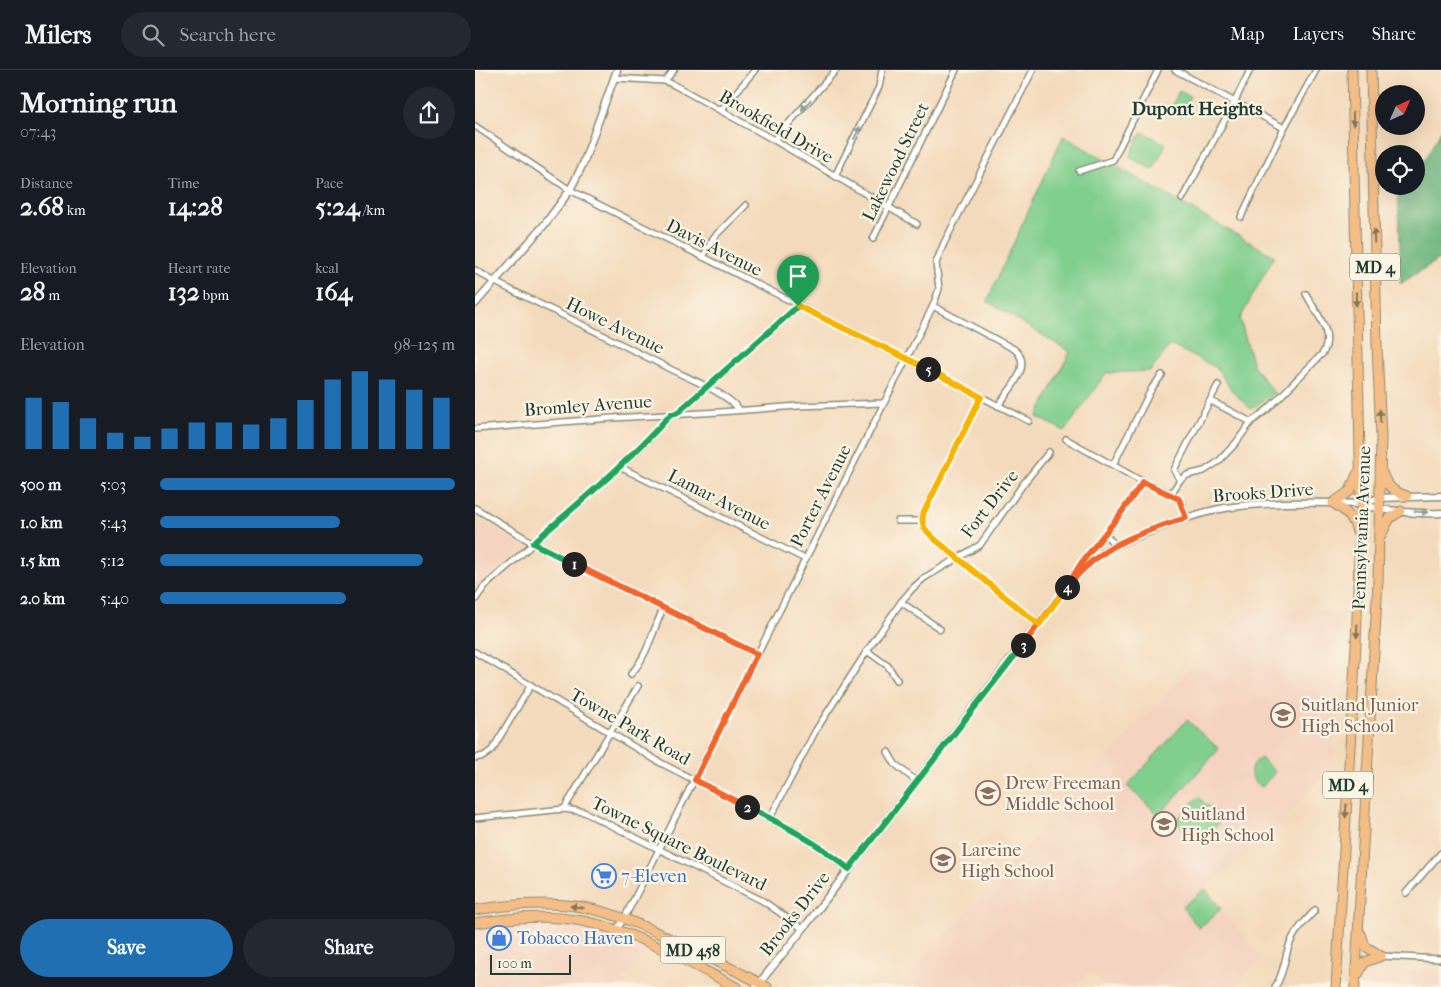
<!DOCTYPE html>
<html lang="en">
<head>
<meta charset="utf-8">
<style>
	:root { --surface:#171b24; --page:#242831; --text:#f1f3f6; --muted:#9ea1a6; --line:#363941; --accent:#1f6fb2 }
	body { margin:0; font-family:"IM FELL French Canon",serif; background:var(--page); color:var(--text); height:100vh; display:flex; flex-direction:column; font-size:19px; white-space:nowrap }
	* { box-sizing:border-box; margin:0 }
	p { font-size:16px; color:var(--muted) }
	.icon { flex:none; width:28px; height:28px; fill:none; stroke:currentColor; stroke-width:2; stroke-linecap:round; stroke-linejoin:round }
	.map { position:relative; flex:1; overflow:hidden }
	.side { display:flex; flex-direction:column; background:var(--surface); width:475px }
	.side>* { flex:none }
	.needle { width:32px; rotate:45deg }
	.fabs { position:absolute; left:900px; top:15px; display:grid; gap:10px }
	.fabs a { display:grid; place-items:center; width:50px; height:50px; border-radius:50%; background:var(--surface); box-shadow:0 5px 20px #0002; font-size:25px }
	.scale { position:absolute; left:15px; bottom:12px; width:81px; box-sizing:border-box; padding-left:5px; border:2px solid #1f3d34; border-top:0; font-size:14px; line-height:18px; white-space:nowrap; color:#1f3d34; -webkit-text-stroke:4px #fcf5e5; paint-order:stroke }
	.pin { position:absolute; display:grid; place-items:center; width:42px; height:42px; color:#fff; margin:-51px -21px; border-radius:50% 50% 50% 0; rotate:-45deg; box-shadow:0 0 5px #0007 }
	.pin .icon { rotate:45deg }
	.km { position:absolute; width:25px; height:25px; margin:-12px; border-radius:50%; background:#222; color:#fff; font-size:14px; line-height:25px; text-align:center }
	.round { display:grid; place-items:center; flex:none; width:52px; height:52px; border-radius:26px; background:var(--page) }
	.headline { display:flex; align-items:center; justify-content:space-between; height:85px; padding:0 20px }
	h1 { font-size:28px; font-weight:700; line-height:38px }
	.stats { display:grid; grid-template-columns:repeat(3,1fr); gap:8px; height:85px; padding:5px 20px }
	.stats div { display:grid; align-content:center }
	.stats b { font-size:25px; font-weight:700 }
	.stats small { font-size:14px; font-weight:400 }
	.stats p { font-size:14px }
	.chart { height:140px; padding:10px 20px }
	.chart p { display:flex; justify-content:space-between }
	.chart svg { width:100%; height:90px; margin-top:5px; stroke:var(--accent); stroke-width:6 }
	.primary-button { display:flex; gap:10px; margin-top:auto; padding:10px 20px }
	.primary-button a { flex:1; height:58px; border-radius:30px; background:var(--accent); color:#fff; font-size:20px; font-weight:700; line-height:58px; text-align:center }
	.primary-button a+a { background:var(--page); color:var(--text) }
	ul { padding:0 20px; list-style:none; font-size:16px }
	li { display:grid; grid-template-columns:80px 60px 1fr; align-items:center; height:38px }
	li i { height:12px; border-radius:6px; background:var(--accent) }
	header { display:flex; align-items:center; gap:30px; box-sizing:border-box; height:70px; padding:0 25px; background:var(--surface); border-bottom:1px solid var(--line) }
	header strong { font-size:24px }
	nav { display:flex; gap:28px; margin-inline-start:auto; font-size:18px }
	.search { width:350px; height:45px; background:var(--page); display:flex; align-items:center; gap:12px; box-sizing:border-box; padding:0 18px; border-radius:28px; color:var(--muted); font-size:19px }
	main { display:flex; flex:1; min-height:0 }
	.map>svg:first-child { display:block }
</style>
</head>
<body>
<header>
<strong>Milers</strong>
<div class="search"><svg class="icon" aria-label="search" viewBox="0 0 24 24"><circle cx="10" cy="10" r="6"/><path d="M15 15l6 6"/></svg>Search here</div>
<nav><a>Map</a><a>Layers</a><a>Share</a></nav>
</header>
<main>
<section class="side">
<div class="headline"><div><h1>Morning run</h1><p>07:43</p></div><a class="round"><svg class="icon" aria-label="share" viewBox="0 0 24 24"><path d="M12 15V3M7 8l5-5 5 5M5 13v7h14v-7"/></svg></a></div>
<div class="stats">
<div><p>Distance</p><b>2.68<small> km</small></b></div>
<div><p>Time</p><b>14:28</b></div>
<div><p>Pace</p><b>5:24<small> /km</small></b></div>
</div>
<div class="stats">
<div><p>Elevation</p><b>28<small> m</small></b></div>
<div><p>Heart rate</p><b>132<small> bpm</small></b></div>
<div><p>kcal</p><b>164</b></div>
</div>
<div class="chart"><p><span>Elevation</span>98–125 m</p>
<svg viewBox="0 0 160 44" preserveAspectRatio="none"><path d="M5 44V19M15 44V21M25 44V29M35 44V36M45 44V38M55 44V34M65 44V31M75 44V31M85 44V32M95 44V29M105 44V20M115 44V10M125 44V6M135 44V10M145 44V15M155 44V19"/></svg>
</div>
<ul>
<li><b>500 m</b>5:03<i style="width:100%"></i></li>
<li><b>1.0 km</b>5:43<i style="width:61%"></i></li>
<li><b>1.5 km</b>5:12<i style="width:89%"></i></li>
<li><b>2.0 km</b>5:40<i style="width:63%"></i></li>
</ul>
<div class="primary-button"><a>Save</a><a>Share</a></div>
</section>
<div class="map">
<svg width="966" height="917" viewBox="0 0 966 917">
	<rect width="100%" height="100%" fill="#fcf5e5"/>
	<filter id="ink" filterUnits="userSpaceOnUse"><feTurbulence type="fractalNoise" baseFrequency=".02" numOctaves="2"/><feDisplacementMap in="SourceGraphic" scale="10" xChannelSelector="R" yChannelSelector="G"/><feConvolveMatrix kernelMatrix="1 2 1 2 8 2 1 2 1" color-interpolation-filters="sRGB"/></filter>
	<filter id="wash" filterUnits="userSpaceOnUse"><feTurbulence type="fractalNoise" baseFrequency=".0096" numOctaves="4" result="noise"/><feDisplacementMap in="SourceGraphic" scale="20" xChannelSelector="R" yChannelSelector="G"/><feGaussianBlur stdDeviation="1.12" result="paint"/><feColorMatrix in="noise" values="0 0 0 0 0 0 0 0 0 0 0 0 0 0 0 0 0 1.4 0 .05"/><feComposite in="paint" operator="in"/></filter>
	<g filter="url(#wash)">
		<rect width="100%" height="100%" fill="#f4dabc"/>
		<g fill="#f4d3c0">
			<path d="M0,448L45,475V478L4,515L0,520Z"/>
			<path d="M771,537L866,541L858,694L798,763L730,818L786,888L760,917H630L617,902L597,917H423L511,822L632,688Z"/>
			<path d="M67,852L94,854L129,861L173,879L148,910L157,917H67L57,908L47,917H0V859Z"/>
			<path d="M906,898L966,902V917H891L894,903L897,899Z"/>
		</g>
		<g fill="#81cf8f" stroke="#508662">
			<path d="M704,21L715,26L706,46L695,40Z"/>
			<path d="M667,62L691,74L678,100L654,87Z"/>
			<path d="M588,66L799,186L765,249L778,295L799,323L776,339L757,321L742,298L695,275L676,301L631,303L590,361L562,347L595,282L512,231Z"/>
			<path d="M712,650L744,679L684,745L652,716Z"/>
			<path d="M786,688L800,702L787,717C774,709 771,696 786,688Z"/>
			<path d="M723,727L746,747C742,760 729,770 715,764C709,762 705,755 701,750Z"/>
			<path d="M730,819L746,839L724,858L707,837Z"/>
		</g>
		<path fill="#68b27a" stroke="#447857" d="M966,60V188L925,214L926,204L923,119L924,116H941V90L949,92Z"/>
	</g>
	<g filter="url(#ink)">
		<g fill="none" stroke-linecap="round" stroke-linejoin="round">
			<defs>
				<g id="minor">
					<path d="M700,0L809,58"/>
					<path d="M139,8L190,11L199,15L299,70L442,154"/>
					<path d="M190,11L199,0"/>
					<path d="M246,40L280,0"/>
					<path d="M0,56L95,120L554,351"/>
					<path d="M299,70L361,0"/>
					<path d="M604,101L638,90L683,0"/>
					<path d="M360,106L404,17L407,0"/>
					<path d="M707,129L760,31L775,0"/>
					<path d="M766,147L809,58L841,0"/>
					<path d="M398,169L481,0"/>
					<path d="M228,187L239,167L271,135"/>
					<path d="M0,200L20,212C79,241 139,270 197,300C218,310 251,323 265,340"/>
					<path d="M458,236L539,279C560,295 533,321 523,336"/>
					<path d="M506,327L451,437C443,455 449,459 462,471L564,555"/>
					<path d="M736,331L776,352"/>
					<path d="M202,343L323,236"/>
					<path d="M0,359L138,348L245,342L323,336L408,333"/>
					<path d="M591,369L668,412L696,424L707,433L711,448"/>
					<path d="M638,395L677,318L687,305"/>
					<path d="M145,397L330,489"/>
					<path d="M705,410L712,405L729,401L743,392L760,374L776,352L793,339L848,283C860,262 840,242 831,224"/>
					<path d="M696,424L705,410L699,400L743,315"/>
					<path d="M0,438L58,473L282,585"/>
					<path d="M423,451H447"/>
					<path d="M630,464L640,475"/>
					<path d="M597,507L643,447L668,412"/>
					<path d="M0,530L9,517L145,397L167,376L196,344"/>
					<path d="M426,532L465,559"/>
					<path d="M392,581L413,596L422,610"/>
					<path d="M0,582L186,693L334,769L374,799"/>
					<path d="M156,604C172,587 178,560 188,539"/>
					<path d="M413,682L420,694L441,711"/>
					<path d="M0,688L9,686L17,680L56,615"/>
					<path d="M89,739L163,616"/>
					<path d="M0,748L89,739L109,742L288,831L328,859"/>
					<path d="M295,748L341,660L392,581L426,532L437,519L449,508L505,475L549,413L574,382"/>
					<path d="M931,823L966,783"/>
					<path d="M141,860L149,849L458,236L464,219L461,193L469,173L558,0"/>
					<path d="M906,886L966,889"/>
					<path d="M800,917C810,903 809,886 816,871C821,859 832,850 840,840"/>
				</g>
				<g id="tertiary">
					<path d="M0,234L70,154L95,120L108,94L142,0"/>
					<path d="M887,434L904,428L966,426"/>
					<path d="M281,917L328,859L590,519C600,507 609,495 622,486C637,475 656,469 673,462C698,452 723,443 750,438C789,432 843,432 883,434C891,435 898,438 905,439C925,442 946,444 966,443"/>
				</g>
				<g id="primary">
					<path d="M0,840C36,834 71,831 107,837C147,844 184,863 220,881C244,893 269,904 292,917"/>
					<path d="M0,853C35,848 71,844 107,851C162,861 212,892 261,917"/>
				</g>
				<g id="trunk">
					<path d="M907,402C911,415 918,422 932,426"/>
					<path d="M858,433L875,421L882,404"/>
					<path d="M858,433C871,441 878,447 882,462"/>
					<path d="M906,465L915,448L926,441"/>
					<path d="M886,864L890,876L906,886"/>
					<path d="M883,904L890,892L906,886"/>
					<path d="M861,917L881,575L886,434L877,0"/>
					<path d="M880,917L903,511L906,367L902,276L896,0"/>
				</g>
			</defs>
			<use href="#minor" stroke="#8a8c78" stroke-width="8"/>
			<use href="#tertiary" stroke="#8a8c78" stroke-width="9"/>
			<use href="#primary" stroke="#8a8c78" stroke-width="11"/>
			<use href="#trunk" stroke="#8a8c78" stroke-width="11"/>
			<use href="#minor" stroke="#fff" stroke-width="5"/>
			<use href="#tertiary" stroke="#fff" stroke-width="6"/>
			<use href="#primary" stroke="#f6be87" stroke-width="9"/>
			<use href="#trunk" stroke="#f6be87" stroke-width="9"/>
		</g>
		<defs><path id="oneway-solid" d="M-6-.8H1V-3.2L6.5 0L1 3.2V.8H-6Z" transform="scale(1.25)"/></defs>
		<g fill="#8f9e9a">
			<use href="#oneway-solid" transform="translate(331 35) rotate(131)"/>
			<use href="#oneway-solid" transform="translate(382 63) rotate(-63)"/>
			<use href="#oneway-solid" transform="translate(946 442) rotate(4)"/>
		</g>
		<g fill="#807759">
			<use href="#oneway-solid" transform="translate(878 49) rotate(89)"/>
			<use href="#oneway-solid" transform="translate(899 166) rotate(-92)"/>
			<use href="#oneway-solid" transform="translate(881 229) rotate(90)"/>
			<use href="#oneway-solid" transform="translate(905 346) rotate(-93)"/>
			<use href="#oneway-solid" transform="translate(882 561) rotate(93)"/>
			<use href="#oneway-solid" transform="translate(871 741) rotate(93)"/>
			<use href="#oneway-solid" transform="translate(102 837) rotate(-172)"/>
		</g>
	</g>
	<g fill="none" stroke-linecap="round" stroke-linejoin="round" filter="url(#ink)">
		<defs>
			<path id="split-1" d="M99,494L58,473C105,432 154,392 196,344H201L323,236"/>
			<path id="split-2" d="M99,494L282,584L220,710L272,737"/>
			<path id="split-3" d="M272,737C309,755 343,773 374,799L548,575"/>
			<path id="split-4" d="M548,575L590,519L607,492L643,447L668,412L704,429L711,448C663,463 624,476 592,517"/>
			<path id="split-5" d="M453,299L506,327L449,442C444,456 452,462 462,471L564,555L592,517"/>
			<path id="split-6" d="M323,236L453,299"/>
		</defs>
		<use href="#split-1" stroke="#fff" stroke-width="10"/>
		<use href="#split-2" stroke="#fff" stroke-width="10"/>
		<use href="#split-3" stroke="#fff" stroke-width="10"/>
		<use href="#split-4" stroke="#fff" stroke-width="10"/>
		<use href="#split-5" stroke="#fff" stroke-width="10"/>
		<use href="#split-6" stroke="#fff" stroke-width="10"/>
		<use href="#split-1" stroke="#22a559" stroke-width="6"/>
		<use href="#split-2" stroke="#f0652b" stroke-width="6"/>
		<use href="#split-3" stroke="#22a559" stroke-width="6"/>
		<use href="#split-4" stroke="#f0652b" stroke-width="6"/>
		<use href="#split-5" stroke="#f5b400" stroke-width="6"/>
		<use href="#split-6" stroke="#f5b400" stroke-width="6"/>
	</g>
	<defs>
		<symbol id="school-ring" viewBox="-11 -11 22 22"><circle r="9.5" fill="#fcf5e5" stroke="#8d6e63" stroke-width="1.5"/><path d="M0-5L7-2L0 1L-7-2ZM-4 1L0 2.5L4 1V4Q0 6-4 4Z" fill="#8d6e63"/></symbol>
		<symbol id="supermarket-ring" viewBox="-11 -11 22 22"><circle r="9.5" fill="#fcf5e5" stroke="#3f7fe0" stroke-width="1.5"/><path d="M-6-5.5h2.5l.6 2H6L4.5 2H-2.5L-4.4-4H-6ZM-1.5 3.2a1.3 1.3 0 1 0 .1 0ZM3 3.2a1.3 1.3 0 1 0 .1 0Z" fill="#3f7fe0"/></symbol>
		<symbol id="shop-ring" viewBox="-11 -11 22 22"><circle r="9.5" fill="#fcf5e5" stroke="#3f7fe0" stroke-width="1.5"/><path d="M-5-2.5h2.3a2.7 3.5 0 0 1 5.4 0H5L5.5 6h-11ZM-1.5-2.5h3a1.5 2.3 0 0 0-3 0Z" fill="#3f7fe0"/></symbol>
	</defs>
	<g fill-rule="evenodd">
		<use href="#school-ring" x="794" y="631" width="28" height="28"/>
		<use href="#school-ring" x="499" y="709" width="28" height="28"/>
		<use href="#school-ring" x="675" y="740" width="28" height="28"/>
		<use href="#school-ring" x="454" y="776" width="28" height="28"/>
		<use href="#supermarket-ring" x="115" y="792" width="28" height="28"/>
		<use href="#shop-ring" x="10" y="854" width="28" height="28"/>
	</g>
	<g text-anchor="middle" dominant-baseline="central" stroke-width="4.5" stroke-linejoin="round" paint-order="stroke">
		<g fill="#fcf5e5" stroke="#617469" stroke-width="1">
			<rect x="875" y="183.5" width="50" height="27" rx="4"/>
			<rect x="848" y="701.5" width="50" height="27" rx="4"/>
			<rect x="185.5" y="866.5" width="65" height="27" rx="4"/>
		</g>
		<g font-size="16" font-weight="bold" fill="#1f3d34">
			<text x="900" y="197">MD 4</text>
			<text x="873" y="715">MD 4</text>
			<text x="218" y="880">MD 458</text>
		</g>
		<g font-size="18" fill="#1f3d34" stroke="#fcf5e5">
			<text transform="translate(301 57) rotate(30)">Brookfield Drive</text>
			<text transform="translate(421 92) rotate(-64)">Lakewood Street</text>
			<text transform="translate(239 178) rotate(27)">Davis Avenue</text>
			<text transform="translate(140 256) rotate(26)">Howe Avenue</text>
			<text transform="translate(113 336) rotate(-4)">Bromley Avenue</text>
			<text transform="translate(788 423) rotate(-4)">Brooks Drive</text>
			<text transform="translate(346 426) rotate(-63)">Porter Avenue</text>
			<text transform="translate(244 430) rotate(27)">Lamar Avenue</text>
			<text transform="translate(515 434) rotate(-52)">Fort Drive</text>
			<text transform="translate(887 458) rotate(-88)">Pennsylvania Avenue</text>
			<text transform="translate(155 657) rotate(30)">Towne Park Road</text>
			<text transform="translate(204 774) rotate(26)">Towne Square Boulevard</text>
			<text transform="translate(320 844) rotate(-52)">Brooks Drive</text>
		</g>
		<g font-size="18" fill="#785e54" stroke="#fcf5e5" text-anchor="start">
			<text x="826" y="635">Suitland Junior<tspan x="826" dy="21">High School</tspan></text>
			<text x="530" y="713">Drew Freeman<tspan x="530" dy="21">Middle School</tspan></text>
			<text x="706" y="744">Suitland<tspan x="706" dy="21">High School</tspan></text>
			<text x="486" y="780">Lareine<tspan x="486" dy="21">High School</tspan></text>
		</g>
		<g font-size="18" fill="#366cbe" stroke="#fcf5e5" text-anchor="start">
			<text x="146" y="806">7-Eleven</text>
			<text x="42" y="868">Tobacco Haven</text>
		</g>
		<g font-size="19" font-weight="bold" fill="#1f3d34" stroke="#fcf5e5">
			<text x="722" y="39">Dupont Heights</text>
		</g>
	</g>
</svg>
<div class="fabs">
<a><svg class="needle" viewBox="-14 -14 28 28"><path d="M0-13l5 13h-10z" fill="#e53935"/><path d="M0 13l5-13h-10z" fill="#9ea1a6"/></svg></a>
<a><svg class="icon" aria-label="locate" viewBox="0 0 24 24"><circle cx="12" cy="12" r="6"/><path d="M12 2v4M12 18v4M2 12h4M18 12h4"/></svg></a>
</div>
<div class="scale">100 m</div>
<div class="pin" style="left:323px;top:236px;background:#1e9e55"><svg class="icon" aria-label="arrive" viewBox="0 0 24 24"><path d="M6 21V4h12l-3 4 3 4H6"/></svg></div>
<b class="km" style="left:99px;top:494px">1</b>
<b class="km" style="left:272px;top:737px">2</b>
<b class="km" style="left:548px;top:575px">3</b>
<b class="km" style="left:592px;top:517px">4</b>
<b class="km" style="left:453px;top:299px">5</b>
</div>
</main>
</body>
</html>
